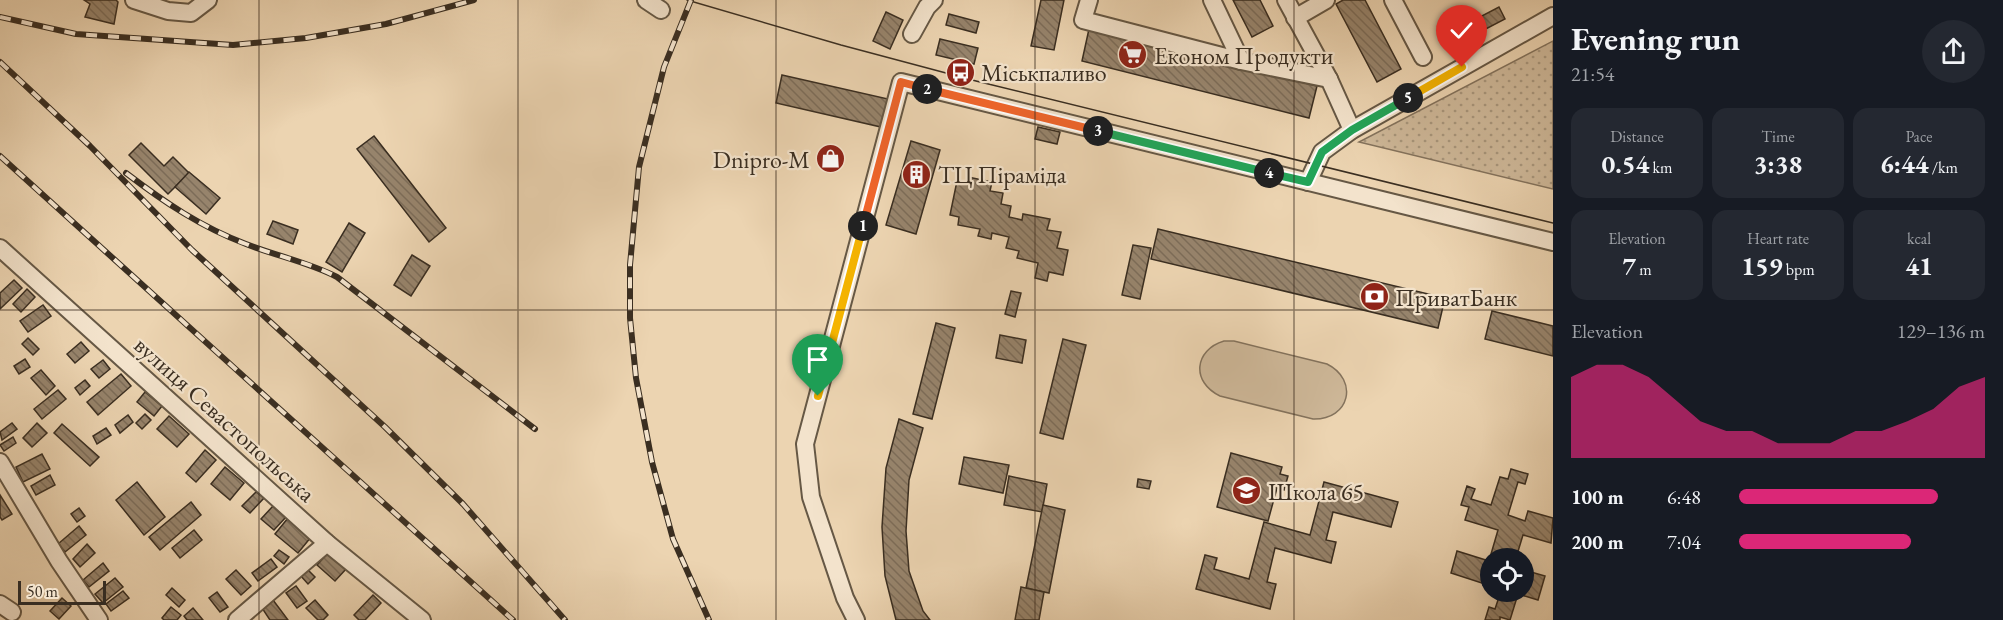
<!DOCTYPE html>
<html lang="en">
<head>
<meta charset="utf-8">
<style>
	:root { --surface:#171b24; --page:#242831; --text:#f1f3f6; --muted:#9ea1a6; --accent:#db2777 }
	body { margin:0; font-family:"EB Garamond",serif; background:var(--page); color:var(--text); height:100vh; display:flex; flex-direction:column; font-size:22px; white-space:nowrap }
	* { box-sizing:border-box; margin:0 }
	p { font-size:20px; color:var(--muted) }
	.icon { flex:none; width:33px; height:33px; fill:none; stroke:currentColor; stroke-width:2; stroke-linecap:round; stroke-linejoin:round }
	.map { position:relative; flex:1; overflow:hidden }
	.sheet { display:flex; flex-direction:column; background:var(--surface); width:450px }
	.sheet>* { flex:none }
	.buttons { position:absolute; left:1480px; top:548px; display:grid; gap:12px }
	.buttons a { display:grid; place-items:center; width:54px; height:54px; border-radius:50%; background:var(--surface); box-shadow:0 6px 24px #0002; font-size:30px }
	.scale { position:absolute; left:18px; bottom:15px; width:88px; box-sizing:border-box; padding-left:6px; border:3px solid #3a2e21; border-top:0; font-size:16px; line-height:21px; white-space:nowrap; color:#3a2e21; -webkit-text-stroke:4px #f3e3cc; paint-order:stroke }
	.pin { position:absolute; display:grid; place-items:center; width:51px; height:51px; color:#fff; margin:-62px -26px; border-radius:50% 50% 50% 0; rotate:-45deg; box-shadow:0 0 6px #0007 }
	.pin .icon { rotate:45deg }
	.km { position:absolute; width:30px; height:30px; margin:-15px; border-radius:50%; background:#222; color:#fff; font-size:16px; line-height:30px; text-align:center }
	.round { display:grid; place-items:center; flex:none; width:63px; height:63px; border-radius:32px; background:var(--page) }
	.headline { display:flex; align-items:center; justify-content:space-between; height:102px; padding:0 18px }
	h1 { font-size:33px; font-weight:700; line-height:45px }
	.figures { display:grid; grid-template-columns:repeat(3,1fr); gap:9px; height:102px; padding:6px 18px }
	.figures div { display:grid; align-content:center; border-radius:15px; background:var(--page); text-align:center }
	.figures b { font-size:26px; font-weight:700 }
	.figures small { font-size:16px; font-weight:400 }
	.figures p { font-size:16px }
	.chart { height:168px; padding:12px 18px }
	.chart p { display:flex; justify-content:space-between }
	.chart svg { width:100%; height:108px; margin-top:6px; fill:var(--accent); opacity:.7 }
	ul { padding:0 18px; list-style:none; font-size:20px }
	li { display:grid; grid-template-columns:96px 72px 1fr; align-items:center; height:45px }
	li i { height:15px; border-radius:8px; background:var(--accent) }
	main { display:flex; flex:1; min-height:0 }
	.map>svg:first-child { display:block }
</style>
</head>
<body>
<main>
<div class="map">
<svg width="1553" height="620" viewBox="0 0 1553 620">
	<defs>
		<pattern id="park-dots" width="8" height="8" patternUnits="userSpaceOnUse" patternTransform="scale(1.5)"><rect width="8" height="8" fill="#ceb899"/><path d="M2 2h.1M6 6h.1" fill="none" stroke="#a8967c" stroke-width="1.8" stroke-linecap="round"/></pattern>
		<pattern id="building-back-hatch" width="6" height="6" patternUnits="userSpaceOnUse" patternTransform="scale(1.5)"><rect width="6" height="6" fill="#97846c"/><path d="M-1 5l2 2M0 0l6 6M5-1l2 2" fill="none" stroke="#7c6c58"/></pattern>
	</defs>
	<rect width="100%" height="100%" fill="#ecd4b1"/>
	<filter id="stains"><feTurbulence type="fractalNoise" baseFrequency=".00333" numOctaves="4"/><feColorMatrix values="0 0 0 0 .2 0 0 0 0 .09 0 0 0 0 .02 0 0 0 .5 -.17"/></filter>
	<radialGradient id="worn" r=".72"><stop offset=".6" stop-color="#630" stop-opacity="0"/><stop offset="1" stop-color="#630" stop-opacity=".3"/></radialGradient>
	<path fill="url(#park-dots)" stroke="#84735d" stroke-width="1.5" d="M1553,41V189L1359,142Z"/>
	<path fill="#ceb899" stroke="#84735d" stroke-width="1.5" d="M1224,341H1234L1327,364C1359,380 1350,420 1313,419L1220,396C1191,382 1194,350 1224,341Z"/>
	<g fill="url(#building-back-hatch)" stroke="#3a2e21" stroke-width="1.5">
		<path d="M84,0H116L118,2L114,24L85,17L90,4Z"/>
		<path d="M1041,0H1064L1054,50L1031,46Z"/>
		<path d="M1233,0H1260L1273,26L1252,37Z"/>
		<path d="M1343,0H1365L1401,69L1377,82L1336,4Z"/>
		<path d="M1499,7L1505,19L1480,32L1474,20Z"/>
		<path d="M886,12L903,20L890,49L873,41Z"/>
		<path d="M949,14L979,22L976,33L946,25Z"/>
		<path d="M1089,29L1317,86L1309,118L1082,61Z"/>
		<path d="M940,39L978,48L974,64L936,55Z"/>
		<path d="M782,75L888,99L881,127L776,103Z"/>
		<path d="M1038,127L1060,132L1057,144L1035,139Z"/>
		<path d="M374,136L446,228L429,242L357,149Z"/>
		<path d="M911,141L940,150L916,234L886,225Z"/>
		<path d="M141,143L164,166L173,157L189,173L168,194L129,155Z"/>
		<path d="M189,172L220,198L206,214L175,187Z"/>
		<path d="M968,177L992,182L990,191L1003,193L1001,204L1011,206L1009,217L1022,220L1023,214L1050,219L1047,230L1061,232L1057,248L1068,250L1063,275L1049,272L1047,281L1035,278L1038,263L1017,258L1019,251L1006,248L1009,237L992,233L991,239L978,236L980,229L958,225L959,217L950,215L957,181L967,183Z"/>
		<path d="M273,221L298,230L293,244L267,234Z"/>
		<path d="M349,223L365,233L342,272L326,262Z"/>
		<path d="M1158,229L1445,298L1438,328L1151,259Z"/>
		<path d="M1133,245L1151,248L1140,299L1122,295Z"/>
		<path d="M412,255L430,266L411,296L394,285Z"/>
		<path d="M14,280L22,288L0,309V293Z"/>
		<path d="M27,289L35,297L21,312L13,304Z"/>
		<path d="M1011,291L1021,293L1015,317L1005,314Z"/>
		<path d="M43,305L51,316L28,332L20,321Z"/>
		<path d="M1492,311L1553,326V356L1485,339Z"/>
		<path d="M936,323L955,328L932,419L913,414Z"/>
		<path d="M1000,335L1026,340L1022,363L996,358Z"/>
		<path d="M28,338L39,349L33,355L22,344Z"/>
		<path d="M1063,339L1086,345L1063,439L1040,433Z"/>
		<path d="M81,342L89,351L75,363L67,354Z"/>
		<path d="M25,359L30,367L19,374L14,366Z"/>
		<path d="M103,360L110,369L99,378L91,369Z"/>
		<path d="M41,370L55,386L46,395L31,378Z"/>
		<path d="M121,374L131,386L98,415L87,402Z"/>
		<path d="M85,380L90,386L80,395L75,388Z"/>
		<path d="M58,390L66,399L42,419L34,409Z"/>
		<path d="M145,392L162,406L154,416L137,402Z"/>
		<path d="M145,414L151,420L142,429L136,423Z"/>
		<path d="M128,415L133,422L120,433L115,425Z"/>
		<path d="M169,416L189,434L177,447L157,429Z"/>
		<path d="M899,419L923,428L909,480L906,531L909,571L923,611L930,620H896L885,576L882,527L886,468Z"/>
		<path d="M12,423L17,429L2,440L0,432Z"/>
		<path d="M37,423L47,433L32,447L23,438Z"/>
		<path d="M62,424L99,457L90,466L54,433Z"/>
		<path d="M106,428L111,435L97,444L93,436Z"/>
		<path d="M13,437L16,443L4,451L0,445Z"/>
		<path d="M205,450L216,460L196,482L186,473Z"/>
		<path d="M1231,453L1282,467L1280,474L1288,476L1284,490L1277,488L1268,521L1217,507Z"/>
		<path d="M42,454L50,469L23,482L16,467Z"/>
		<path d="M964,457L1009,465L1003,493L959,484Z"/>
		<path d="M225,467L244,483L230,500L211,484Z"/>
		<path d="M1511,469L1528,474L1525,484L1518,482L1508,515L1525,521L1528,511L1553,518L1551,543L1523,535L1516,558H1491V586L1451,573L1457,551L1489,561L1498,530L1465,520L1469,507L1461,505L1467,486L1475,489L1471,499L1491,505L1500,477L1508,479Z"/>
		<path d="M50,475L55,485L36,495L31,486Z"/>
		<path d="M1009,476L1047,484L1042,512L1004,505Z"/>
		<path d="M1138,479L1151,481L1149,489L1137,487Z"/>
		<path d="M137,482L165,517L144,535L116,500Z"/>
		<path d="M1324,482L1398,502L1391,527L1333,512L1326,540L1336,542L1331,563L1275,548L1267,582L1276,584L1270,609L1196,589L1205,555L1217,558L1214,569L1249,579L1264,522L1310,535Z"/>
		<path d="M256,492L264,498L250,513L242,506Z"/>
		<path d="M0,495L12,514L2,520L0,517Z"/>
		<path d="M191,502L201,515L160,550L149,537Z"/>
		<path d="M1043,505L1065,510L1049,593L1026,588Z"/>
		<path d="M273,506L286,517L274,530L261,519Z"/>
		<path d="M79,508L85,516L77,522L71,514Z"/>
		<path d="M288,518L311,537L298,553L275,534Z"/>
		<path d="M79,526L86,535L65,552L58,544Z"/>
		<path d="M194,530L202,540L180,558L172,548Z"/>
		<path d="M87,544L95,553L80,567L73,559Z"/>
		<path d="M279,550L289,557L284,564L274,556Z"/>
		<path d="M328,553L346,569L335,581L317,565Z"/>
		<path d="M271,559L277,567L258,581L252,573Z"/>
		<path d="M103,563L109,571L89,587L83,580Z"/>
		<path d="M307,569L315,577L308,584L300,575Z"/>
		<path d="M236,570L251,586L241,595L226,579Z"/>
		<path d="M1524,570L1545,576L1538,600L1518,594L1510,620L1500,617V620H1485L1489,607L1495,609L1501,591H1524Z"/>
		<path d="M115,578L123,587L103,603L95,594Z"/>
		<path d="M296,586L307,601L297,608L286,593Z"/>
		<path d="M1021,587L1044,592L1039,620H1015Z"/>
		<path d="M172,588L185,600L179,607L166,595Z"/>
		<path d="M123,591L129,598L111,611L106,604Z"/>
		<path d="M217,592L228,607L220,612L209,598Z"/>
		<path d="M373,595L381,603L365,620H359L354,615Z"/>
		<path d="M62,598L71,606L59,619L50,611Z"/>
		<path d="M273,600L288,620H270L262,608Z"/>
		<path d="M315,600L328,615L323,620H318L306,608Z"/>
		<path d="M171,607L181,615L177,620H164L162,618Z"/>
		<path d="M193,608L203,620H187L184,616Z"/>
	</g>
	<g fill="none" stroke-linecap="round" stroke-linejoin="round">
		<defs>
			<g id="minor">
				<path d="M134,0L168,11L191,13L208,0"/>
				<path d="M646,0L661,10"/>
				<path d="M1089,0L1083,20L1241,61L1329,79"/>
				<path d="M1212,0L1241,61"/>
				<path d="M1286,0L1329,79L1352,130"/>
				<path d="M1393,0L1423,57"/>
				<path d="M1295,18L1326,0"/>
				<path d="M912,34L927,7L934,0"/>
				<path d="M1308,182L1322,152L1352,130L1553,16"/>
				<path d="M0,248L327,543L422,620"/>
				<path d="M0,462L59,561L99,620"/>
				<path d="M0,604L12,612"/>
				<path d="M237,620L327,543"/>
				<path d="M856,620L845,598L811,497L805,444L901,82L1553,242"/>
			</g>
		</defs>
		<use href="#minor" stroke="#665845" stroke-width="20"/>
		<use href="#minor" stroke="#f3e3cc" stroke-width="16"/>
		<path stroke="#3a2e21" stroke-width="1.5" d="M687,0L841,45L976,81L1553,223"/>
		<defs>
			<g id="rail">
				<path d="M691,0L664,67L639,167L630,265V318L636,378L652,462L673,539L709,620"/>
				<path d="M0,17L76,34L233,45L306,38L386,24L474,0"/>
				<path d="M0,62L90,146L192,250L385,427L463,504L565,620"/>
				<path d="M0,156L513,620"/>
				<path d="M126,173C164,202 201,227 246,244C276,256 308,262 337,277L535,429"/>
			</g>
		</defs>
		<use href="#rail" stroke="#3a2e21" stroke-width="6"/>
		<use href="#rail" stroke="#f3e3cc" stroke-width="4" stroke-dasharray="11" stroke-linecap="butt"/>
	</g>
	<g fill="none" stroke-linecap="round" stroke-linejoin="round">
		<defs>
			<path id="split-1" d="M818,396L863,226"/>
			<path id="split-2" d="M863,226L901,82L927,89"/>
			<path id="split-3" d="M927,89L1098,131"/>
			<path id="split-4" d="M1098,131L1269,173"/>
			<path id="split-5" d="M1269,173L1308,182L1322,152L1352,130L1408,98"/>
			<path id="split-6" d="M1408,98L1462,67"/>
		</defs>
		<use href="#split-1" stroke="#fff" stroke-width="12"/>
		<use href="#split-2" stroke="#fff" stroke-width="12"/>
		<use href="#split-3" stroke="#fff" stroke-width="12"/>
		<use href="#split-4" stroke="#fff" stroke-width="12"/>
		<use href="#split-5" stroke="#fff" stroke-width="12"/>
		<use href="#split-6" stroke="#fff" stroke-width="12"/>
		<use href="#split-1" stroke="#f5b400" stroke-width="8"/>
		<use href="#split-2" stroke="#f0652b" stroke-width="8"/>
		<use href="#split-3" stroke="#f0652b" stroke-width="8"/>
		<use href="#split-4" stroke="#22a559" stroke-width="8"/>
		<use href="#split-5" stroke="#22a559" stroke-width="8"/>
		<use href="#split-6" stroke="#f5b400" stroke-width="8"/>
	</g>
	<path fill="none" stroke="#3a2e21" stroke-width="1.5" stroke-opacity="0.55" d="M259,0V620M518,0V620M776,0V620M1035,0V620M1294,0V620M0,310H1553"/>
	<defs>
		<symbol id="supermarket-disc" viewBox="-11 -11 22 22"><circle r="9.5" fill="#8f2418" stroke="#f3e3cc"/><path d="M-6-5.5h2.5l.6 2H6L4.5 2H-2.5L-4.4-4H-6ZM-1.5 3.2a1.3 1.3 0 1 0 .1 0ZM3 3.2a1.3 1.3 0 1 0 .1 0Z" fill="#fff"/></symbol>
		<symbol id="bus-disc" viewBox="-11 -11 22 22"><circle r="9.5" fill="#8f2418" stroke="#f3e3cc"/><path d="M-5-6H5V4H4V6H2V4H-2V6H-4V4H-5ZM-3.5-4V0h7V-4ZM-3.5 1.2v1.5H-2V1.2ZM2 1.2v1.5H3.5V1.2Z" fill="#fff"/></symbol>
		<symbol id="shop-disc" viewBox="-11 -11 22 22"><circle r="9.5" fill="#8f2418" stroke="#f3e3cc"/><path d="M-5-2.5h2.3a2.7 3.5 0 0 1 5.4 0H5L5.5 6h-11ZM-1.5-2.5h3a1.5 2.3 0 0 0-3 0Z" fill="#fff"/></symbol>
		<symbol id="building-disc" viewBox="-11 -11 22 22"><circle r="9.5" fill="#8f2418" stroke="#f3e3cc"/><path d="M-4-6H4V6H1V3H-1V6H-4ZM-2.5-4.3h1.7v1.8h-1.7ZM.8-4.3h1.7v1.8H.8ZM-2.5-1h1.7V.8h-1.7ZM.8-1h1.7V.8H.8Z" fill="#fff"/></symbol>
		<symbol id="bank-disc" viewBox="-11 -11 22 22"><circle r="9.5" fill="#8f2418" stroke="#f3e3cc"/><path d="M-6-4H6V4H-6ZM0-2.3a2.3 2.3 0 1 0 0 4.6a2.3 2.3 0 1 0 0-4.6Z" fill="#fff"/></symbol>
		<symbol id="school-disc" viewBox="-11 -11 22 22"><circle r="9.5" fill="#8f2418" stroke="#f3e3cc"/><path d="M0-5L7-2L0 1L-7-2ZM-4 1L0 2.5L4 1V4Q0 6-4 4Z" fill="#fff"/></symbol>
	</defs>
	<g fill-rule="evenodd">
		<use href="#supermarket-disc" x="1116" y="38" width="33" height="33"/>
		<use href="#bus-disc" x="944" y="56" width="33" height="33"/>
		<use href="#shop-disc" x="814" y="142" width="33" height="33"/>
		<use href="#building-disc" x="900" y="158" width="33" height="33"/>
		<use href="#bank-disc" x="1358" y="280" width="33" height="33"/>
		<use href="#school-disc" x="1230" y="474" width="33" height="33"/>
	</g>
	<g text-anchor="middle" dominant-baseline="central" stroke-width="4.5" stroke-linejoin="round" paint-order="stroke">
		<g font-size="24" fill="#3a2e21" stroke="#f3e3cc" text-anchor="start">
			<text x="1154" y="55">Економ Продукти</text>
			<text x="981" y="72">Міськпаливо</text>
			<text x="810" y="159" text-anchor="end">Dnipro-M</text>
			<text x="938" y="174">ТЦ Піраміда</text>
			<text x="1395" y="297">ПриватБанк</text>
			<text x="1268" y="491">Школа 65</text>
		</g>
		<g font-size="24" fill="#3a2e21" stroke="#f3e3cc">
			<text transform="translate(225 419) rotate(42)">вулиця Севастопольська</text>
		</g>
	</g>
	<rect width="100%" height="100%" filter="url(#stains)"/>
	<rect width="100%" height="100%" fill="url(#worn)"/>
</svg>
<div class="buttons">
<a><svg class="icon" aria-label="locate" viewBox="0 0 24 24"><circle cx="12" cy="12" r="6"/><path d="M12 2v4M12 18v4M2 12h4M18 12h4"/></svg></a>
</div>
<div class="scale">50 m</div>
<div class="pin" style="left:818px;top:396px;background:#1e9e55"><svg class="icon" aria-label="arrive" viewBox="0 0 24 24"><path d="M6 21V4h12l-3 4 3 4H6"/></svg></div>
<div class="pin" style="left:1462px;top:67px;background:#d93025"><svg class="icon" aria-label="check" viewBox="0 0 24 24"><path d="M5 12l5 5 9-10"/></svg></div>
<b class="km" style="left:863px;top:226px">1</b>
<b class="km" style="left:927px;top:89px">2</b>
<b class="km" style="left:1098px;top:131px">3</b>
<b class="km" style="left:1269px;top:173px">4</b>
<b class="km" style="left:1408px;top:98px">5</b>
</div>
<section class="sheet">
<div class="headline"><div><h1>Evening run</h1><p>21:54</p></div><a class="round"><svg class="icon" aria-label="share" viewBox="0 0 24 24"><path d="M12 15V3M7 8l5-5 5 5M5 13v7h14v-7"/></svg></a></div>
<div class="figures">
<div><p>Distance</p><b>0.54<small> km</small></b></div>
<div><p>Time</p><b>3:38</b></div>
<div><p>Pace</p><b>6:44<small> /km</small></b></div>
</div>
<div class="figures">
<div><p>Elevation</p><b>7<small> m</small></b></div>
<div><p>Heart rate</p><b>159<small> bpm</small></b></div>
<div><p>kcal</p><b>41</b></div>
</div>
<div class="chart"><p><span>Elevation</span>129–136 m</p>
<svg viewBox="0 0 160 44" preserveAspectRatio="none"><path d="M0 44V11L10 6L20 6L30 11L40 20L50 29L60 33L70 33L80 38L90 38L100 38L110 33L120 33L130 29L140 24L150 15L160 11V44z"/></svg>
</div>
<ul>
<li><b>100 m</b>6:48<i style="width:81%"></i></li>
<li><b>200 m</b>7:04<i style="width:70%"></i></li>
</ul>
</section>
</main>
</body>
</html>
